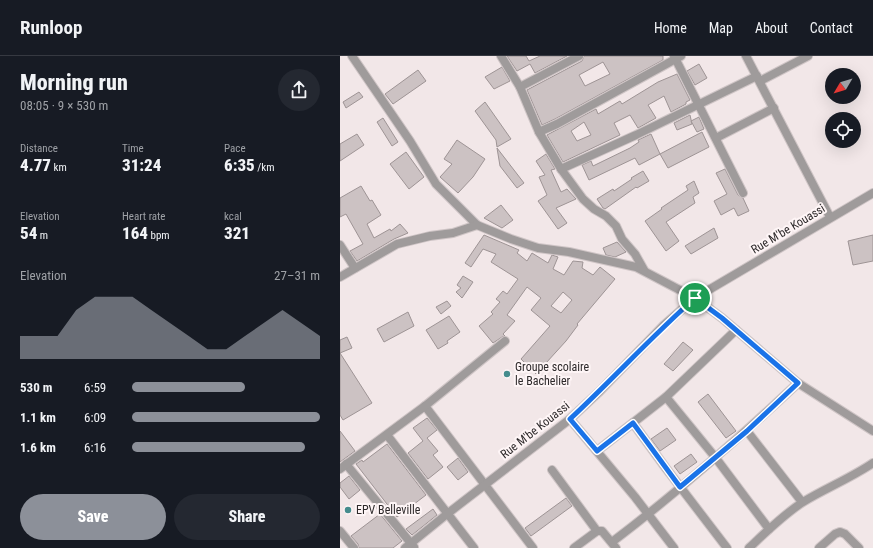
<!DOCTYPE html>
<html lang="en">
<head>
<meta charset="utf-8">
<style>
	:root { --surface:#171b24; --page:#242831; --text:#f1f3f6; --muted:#9ea1a6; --line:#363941; --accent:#8c9099 }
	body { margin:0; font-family:"Roboto Condensed",sans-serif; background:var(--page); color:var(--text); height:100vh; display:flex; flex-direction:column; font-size:15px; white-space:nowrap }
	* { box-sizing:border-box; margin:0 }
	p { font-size:13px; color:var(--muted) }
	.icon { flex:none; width:22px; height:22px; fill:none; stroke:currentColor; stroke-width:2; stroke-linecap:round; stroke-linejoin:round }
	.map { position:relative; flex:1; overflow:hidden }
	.sheet { display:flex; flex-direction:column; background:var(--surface); width:340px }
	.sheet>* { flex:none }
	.needle { width:26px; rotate:232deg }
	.buttons { position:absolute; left:485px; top:12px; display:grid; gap:8px }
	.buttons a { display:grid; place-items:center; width:36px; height:36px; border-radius:50%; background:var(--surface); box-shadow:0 4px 16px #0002; font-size:20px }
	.pin { position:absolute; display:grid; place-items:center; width:34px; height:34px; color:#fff; margin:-17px; border:2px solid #fff; border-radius:50%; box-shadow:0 1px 4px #0007 }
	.round { display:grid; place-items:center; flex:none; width:42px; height:42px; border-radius:21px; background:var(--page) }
	.headline { display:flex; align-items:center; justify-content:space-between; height:68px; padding:0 20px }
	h1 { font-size:22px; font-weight:800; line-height:30px }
	.metrics { display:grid; grid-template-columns:repeat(3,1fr); gap:6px; height:68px; padding:4px 20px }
	.metrics div { display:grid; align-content:center }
	.metrics b { font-size:17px; font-weight:800 }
	.metrics small { font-size:11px; font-weight:400 }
	.metrics p { font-size:11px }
	.chart { height:112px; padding:8px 20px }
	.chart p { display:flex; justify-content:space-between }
	.chart svg { width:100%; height:72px; margin-top:4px; fill:var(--accent); opacity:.7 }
	.action { display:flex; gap:8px; margin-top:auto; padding:8px 20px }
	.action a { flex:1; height:46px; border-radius:24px; background:var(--accent); color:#fff; font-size:16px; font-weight:800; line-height:46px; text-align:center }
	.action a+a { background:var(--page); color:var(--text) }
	ul { padding:0 20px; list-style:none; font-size:13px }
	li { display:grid; grid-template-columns:64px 48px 1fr; align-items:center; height:30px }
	li i { height:10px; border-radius:5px; background:var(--accent) }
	header { display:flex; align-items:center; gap:24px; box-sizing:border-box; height:56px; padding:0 20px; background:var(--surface); border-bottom:1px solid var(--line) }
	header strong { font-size:19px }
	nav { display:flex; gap:22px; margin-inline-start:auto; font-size:14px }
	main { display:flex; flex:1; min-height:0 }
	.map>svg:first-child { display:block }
</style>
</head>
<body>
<header>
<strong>Runloop</strong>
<nav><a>Home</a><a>Map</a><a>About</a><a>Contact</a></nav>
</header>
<main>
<section class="sheet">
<div class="headline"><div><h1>Morning run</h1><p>08:05 · 9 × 530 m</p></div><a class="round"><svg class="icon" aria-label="share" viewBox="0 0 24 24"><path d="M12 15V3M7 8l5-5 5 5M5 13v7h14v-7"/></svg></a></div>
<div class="metrics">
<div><p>Distance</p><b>4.77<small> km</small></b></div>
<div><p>Time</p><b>31:24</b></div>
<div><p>Pace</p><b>6:35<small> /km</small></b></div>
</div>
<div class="metrics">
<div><p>Elevation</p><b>54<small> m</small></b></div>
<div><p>Heart rate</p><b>164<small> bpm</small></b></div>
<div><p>kcal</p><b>321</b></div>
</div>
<div class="chart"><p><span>Elevation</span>27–31 m</p>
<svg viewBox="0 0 160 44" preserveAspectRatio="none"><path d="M0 44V30L10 30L20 30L30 14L40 6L50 6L60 6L70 14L80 22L90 30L100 38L110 38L120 30L130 22L140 14L150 22L160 30V44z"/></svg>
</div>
<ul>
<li><b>530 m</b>6:59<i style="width:60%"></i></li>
<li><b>1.1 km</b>6:09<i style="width:100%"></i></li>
<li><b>1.6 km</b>6:16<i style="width:92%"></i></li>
</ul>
<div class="action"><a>Save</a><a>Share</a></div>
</section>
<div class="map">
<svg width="533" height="492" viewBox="0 0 533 492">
	<rect width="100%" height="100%" fill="#f2e7e8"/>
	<g fill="#ccc2c3" stroke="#9e9495" fill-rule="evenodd">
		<path d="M167,0H186L189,5L200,0H227L195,17L190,8L177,15Z"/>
		<path d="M244,0H323V4L215,63L202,69L187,34L242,5ZM263,6L270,18L245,30L239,19Z"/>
		<path d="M359,8L367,22L355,29L347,15Z"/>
		<path d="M162,11L170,25L154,33L145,21Z"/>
		<path d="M78,14L86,25L53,48L45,38Z"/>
		<path d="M337,18L350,44L346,46V48L331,56L324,40L308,49L316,62L298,72L290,59L274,67L280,79L223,106L207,79L256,53L258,58L280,45L282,48L318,26ZM244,66L251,79L237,85L231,75Z"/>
		<path d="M19,36L23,41L6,52L3,46Z"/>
		<path d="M145,46L171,83L157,91L156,84L135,55Z"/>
		<path d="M350,59L352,68L337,74L334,67Z"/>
		<path d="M359,61L364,73L357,76L351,65Z"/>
		<path d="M43,62L58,86L52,90L37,66Z"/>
		<path d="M362,76L369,91L328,112L320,98Z"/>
		<path d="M17,78L24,89L0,105V88Z"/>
		<path d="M311,78L320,98L299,109L295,102L249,124L242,109L251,105L253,110L290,92L299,86L298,84Z"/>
		<path d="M117,84L145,103L133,121L118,137L100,121L112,108L104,103Z"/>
		<path d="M157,92L184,127L177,132L160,110Z"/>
		<path d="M66,96L84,121L69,133L50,108Z"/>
		<path d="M206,98L215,113L211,114L221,136L227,133L236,143L216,152L227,167L218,173L198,145L207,139L199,121L205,119L196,105Z"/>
		<path d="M385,113L398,139L403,142L409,155L398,160L394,152L381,159L374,145L387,138L376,117Z"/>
		<path d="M303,115L309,125L297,132L296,131L265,153L263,152L257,143L273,133L274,135L292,123L291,122Z"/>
		<path d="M354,125L359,137L353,141L355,147L326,166L339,185L326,195L305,165L322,153L321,152L348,134L346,130Z"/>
		<path d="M21,130L30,145L32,144L41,159L27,168L34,182L50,173L51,175L60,168L68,177L54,183L17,205L10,195L23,188L6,158L0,161V142Z"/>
		<path d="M161,149L173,164L162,172L144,162Z"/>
		<path d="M374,172L378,182L351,198L345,190Z"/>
		<path d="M144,179L179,194L177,197L187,205L192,197L208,207L212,199L218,201L213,213L224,219L233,205L243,206L242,212L253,219L260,211L275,223L237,268L238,269L226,285L196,318L181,303L210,270L191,254L201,242L187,231L167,259L175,265L163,278L165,280L162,281L153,287L139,270L153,258L151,256L160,246L156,243L163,235L167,238L178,223L151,206L156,198L143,193L131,211L125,207ZM223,236L232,244L221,257L211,250Z"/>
		<path d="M533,179V205L513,209L508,185Z"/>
		<path d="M277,186L286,196L275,201L266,199L263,192Z"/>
		<path d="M123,220L133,226L122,242L116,236L121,232L117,229Z"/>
		<path d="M107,245L111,250L101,258L96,251Z"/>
		<path d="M68,256L74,270L44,286L37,273Z"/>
		<path d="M109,260L120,276L107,285L108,287L98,293L86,274Z"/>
		<path d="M7,281L12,292L0,297L32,347L3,364L0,359V284Z"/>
		<path d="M343,286L353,294L333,315L324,308Z"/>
		<path d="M368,338L396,375L386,382L358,346Z"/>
		<path d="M87,362L97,374L87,382L98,395L93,399L103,411L88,423L68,397L83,385L73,372Z"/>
		<path d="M327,372L336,384L320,395L311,383Z"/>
		<path d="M0,375L15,395L0,406Z"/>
		<path d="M47,388L86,439L57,461L16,408L22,404L23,406Z"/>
		<path d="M351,398L357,406L340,418L334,410Z"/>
		<path d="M118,402L128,416L118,424L107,411Z"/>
		<path d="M9,420L20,434L9,443L0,431V427Z"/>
		<path d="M226,442L232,450L191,480L185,472Z"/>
		<path d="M93,453L97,459L72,479L66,473Z"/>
		<path d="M40,458L62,485L53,492H19L18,488L11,480Z"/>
	</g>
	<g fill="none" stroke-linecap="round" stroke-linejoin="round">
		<defs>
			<g id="street">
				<path d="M12,0L70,85L96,128L137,169L171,183L198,192L229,196L296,211L355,242L382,262L458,327L533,375"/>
				<path d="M161,0L180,31L199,76L221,113L243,143L254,153L266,160L276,170L282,183L295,198L304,214"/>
				<path d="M334,0L403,137"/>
				<path d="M406,0L490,161"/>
				<path d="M420,25L468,0"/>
				<path d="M180,31L239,0"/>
				<path d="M199,76L217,68L341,0"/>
				<path d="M376,82L434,52"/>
				<path d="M221,113L296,79L417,20"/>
				<path d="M0,189L15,212"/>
				<path d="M0,221L57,188L90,180L113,177L137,169"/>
				<path d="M326,341L375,401L429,473"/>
				<path d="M85,350L193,492"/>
				<path d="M230,363L295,441L334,492"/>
				<path d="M293,367L325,411L387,492"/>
				<path d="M407,375L462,446"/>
				<path d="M47,379L134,492"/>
				<path d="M257,395L326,341L396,274"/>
				<path d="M6,408L74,491"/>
				<path d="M0,413L85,350L165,285"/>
				<path d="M212,414L257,475"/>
				<path d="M0,475L14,492"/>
				<path d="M272,486C337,437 398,383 458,327"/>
				<path d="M65,492L107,458L230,363L260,335L324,269L355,242L533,137"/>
				<path d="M234,492L257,475H262L276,492"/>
				<path d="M409,492C426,476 443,459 463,446C486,432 511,422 533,407"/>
				<path d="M479,492L495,478L500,476L505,478L519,492"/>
			</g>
		</defs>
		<use href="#street" stroke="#cfc5c6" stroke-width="10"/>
		<use href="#street" stroke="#9f9b9b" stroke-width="8"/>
	</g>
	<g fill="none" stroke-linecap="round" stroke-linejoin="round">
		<defs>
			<path id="route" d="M355,242L382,262L458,327L407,375L340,431L293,367L257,395L230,363C273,323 312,280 355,242Z"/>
		</defs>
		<use href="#route" stroke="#fff" stroke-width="8"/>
		<use href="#route" stroke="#1a73e8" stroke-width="5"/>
	</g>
	<g fill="#458c8d" stroke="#fef5f6" stroke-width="1.5">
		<circle cx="167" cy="318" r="4"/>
		<circle cx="8" cy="454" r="4"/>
	</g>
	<g text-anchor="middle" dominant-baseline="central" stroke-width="4" stroke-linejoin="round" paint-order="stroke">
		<g font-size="12" fill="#2d292a" stroke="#fef5f6">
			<text transform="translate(448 173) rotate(-31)">Rue M'be Kouassi</text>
			<text transform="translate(195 374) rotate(-38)">Rue M'be Kouassi</text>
		</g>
		<g font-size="12" fill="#2d292a" stroke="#fef5f6" text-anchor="start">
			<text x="175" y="311">Groupe scolaire<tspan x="175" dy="14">le Bachelier</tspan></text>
			<text x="16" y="454">EPV Belleville</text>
		</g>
	</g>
</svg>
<div class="buttons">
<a><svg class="needle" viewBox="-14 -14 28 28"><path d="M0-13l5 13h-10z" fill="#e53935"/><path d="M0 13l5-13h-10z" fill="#9ea1a6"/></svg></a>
<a><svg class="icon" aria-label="locate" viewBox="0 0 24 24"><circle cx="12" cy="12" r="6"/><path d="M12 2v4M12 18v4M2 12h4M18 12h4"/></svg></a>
</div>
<div class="pin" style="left:355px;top:242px;background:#1e9e55"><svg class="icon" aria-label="arrive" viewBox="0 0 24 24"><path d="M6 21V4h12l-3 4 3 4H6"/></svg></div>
</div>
</main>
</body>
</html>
